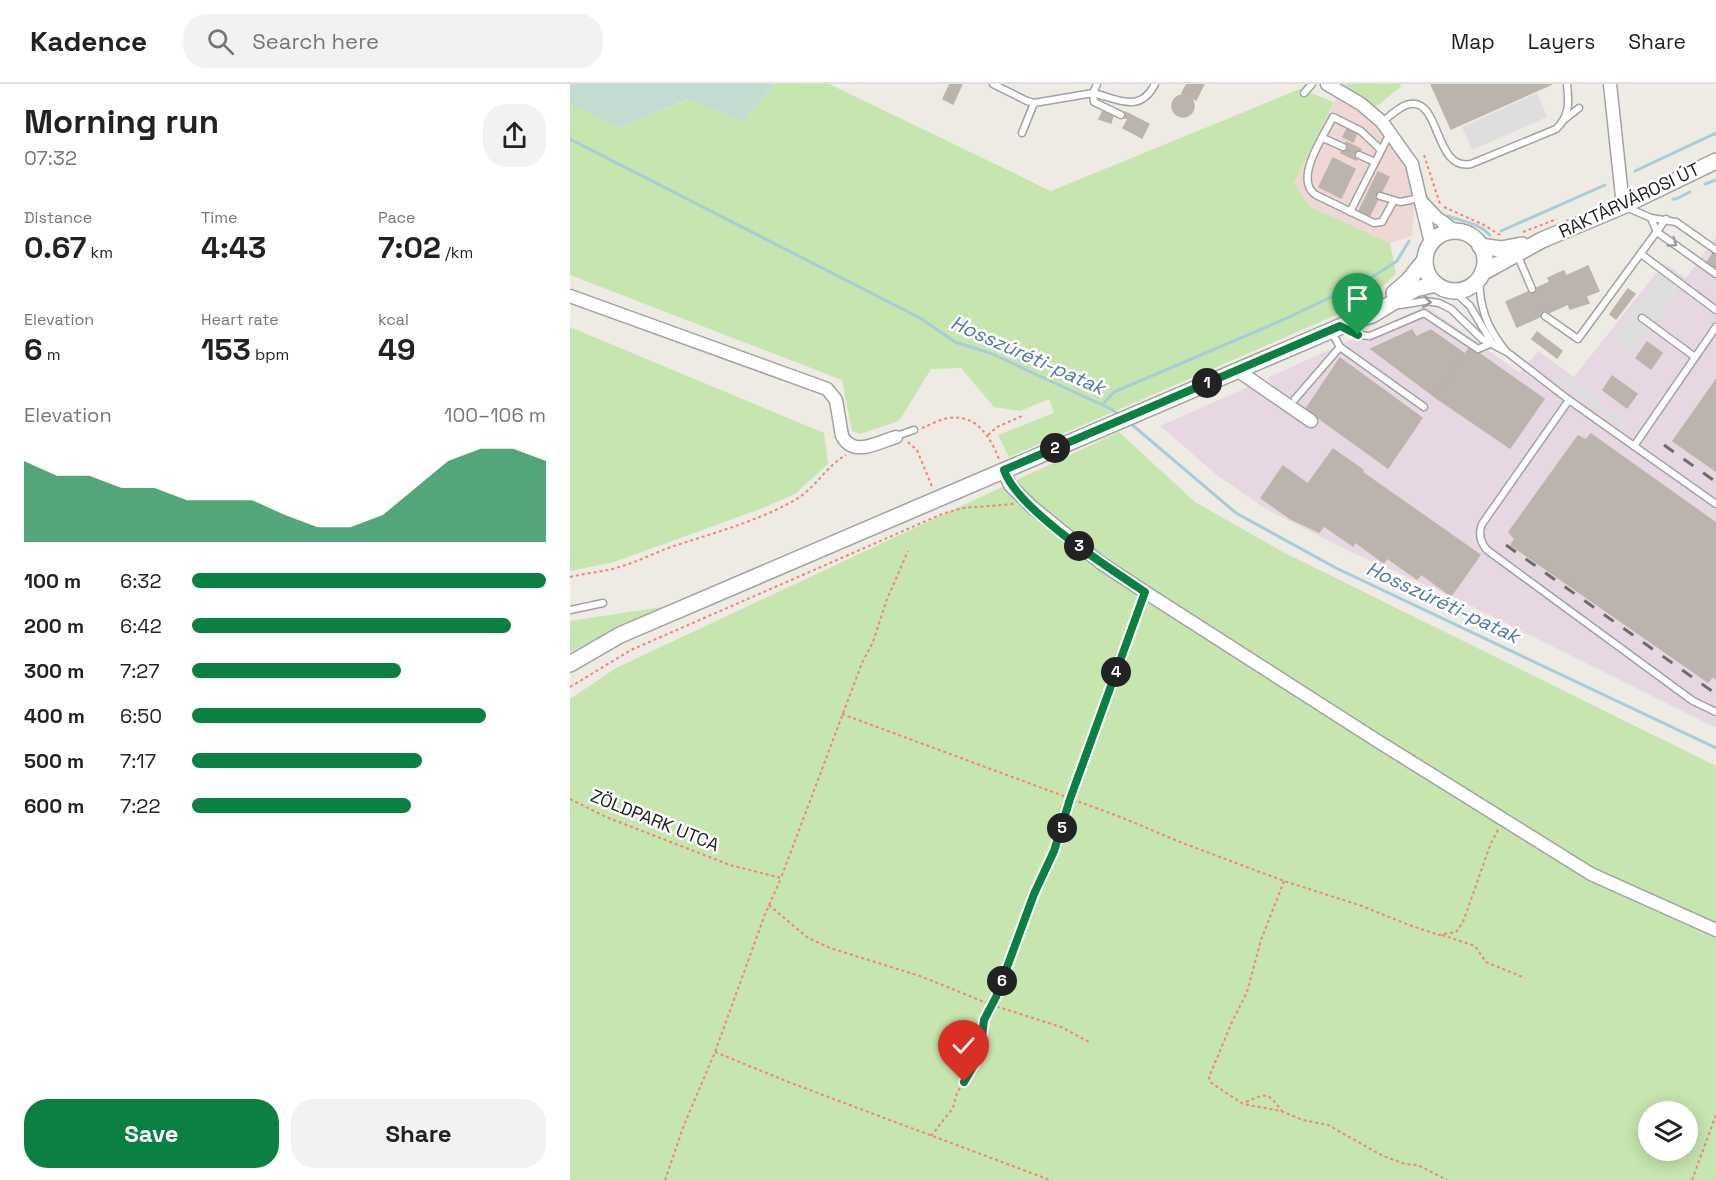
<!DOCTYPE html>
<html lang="en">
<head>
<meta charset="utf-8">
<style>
	:root { --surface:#fff; --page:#f2f2f2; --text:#222; --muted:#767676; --line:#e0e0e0; --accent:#0b8043 }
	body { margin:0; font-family:"Space Grotesk",sans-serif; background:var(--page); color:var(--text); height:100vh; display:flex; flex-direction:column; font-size:22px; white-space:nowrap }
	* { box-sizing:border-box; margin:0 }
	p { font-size:20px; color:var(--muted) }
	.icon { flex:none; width:33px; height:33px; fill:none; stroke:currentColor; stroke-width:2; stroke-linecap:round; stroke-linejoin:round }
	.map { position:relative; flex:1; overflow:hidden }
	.panel { display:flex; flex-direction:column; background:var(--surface); width:570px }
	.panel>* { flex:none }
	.fabs { position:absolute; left:1068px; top:1017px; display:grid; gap:12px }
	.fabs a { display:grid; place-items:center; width:60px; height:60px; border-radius:50%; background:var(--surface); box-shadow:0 3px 15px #0003; font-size:30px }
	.pin { position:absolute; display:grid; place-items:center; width:51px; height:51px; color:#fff; margin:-62px -26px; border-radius:50% 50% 50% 0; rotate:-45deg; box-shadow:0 0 6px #0007 }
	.pin .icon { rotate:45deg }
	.km { position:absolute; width:30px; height:30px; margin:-15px; border-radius:50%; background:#222; color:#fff; font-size:16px; line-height:30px; text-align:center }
	.round { display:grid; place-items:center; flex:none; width:63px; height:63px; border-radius:24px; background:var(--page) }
	.headline { display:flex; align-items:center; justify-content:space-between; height:102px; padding:0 24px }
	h1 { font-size:33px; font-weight:700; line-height:45px }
	.metrics { display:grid; grid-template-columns:repeat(3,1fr); gap:9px; height:102px; padding:6px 24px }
	.metrics div { display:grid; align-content:center }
	.metrics b { font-size:30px; font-weight:700 }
	.metrics small { font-size:16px; font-weight:400 }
	.metrics p { font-size:16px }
	.chart { height:168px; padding:12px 24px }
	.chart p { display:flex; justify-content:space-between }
	.chart svg { width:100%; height:108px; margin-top:6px; fill:var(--accent); opacity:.7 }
	.cta { display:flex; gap:12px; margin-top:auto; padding:12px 24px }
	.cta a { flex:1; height:69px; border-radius:24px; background:var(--accent); color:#fff; font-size:24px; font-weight:700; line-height:69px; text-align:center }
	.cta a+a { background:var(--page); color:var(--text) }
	ul { padding:0 24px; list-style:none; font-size:20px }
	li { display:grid; grid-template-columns:96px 72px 1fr; align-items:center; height:45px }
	li i { height:15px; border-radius:8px; background:var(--accent) }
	header { display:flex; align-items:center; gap:36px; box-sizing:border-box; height:84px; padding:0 30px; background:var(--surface); border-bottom:2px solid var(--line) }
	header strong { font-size:28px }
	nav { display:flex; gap:33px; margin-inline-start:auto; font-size:21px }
	.search { width:420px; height:54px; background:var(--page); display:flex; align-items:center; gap:15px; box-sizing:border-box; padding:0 21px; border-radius:24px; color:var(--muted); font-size:22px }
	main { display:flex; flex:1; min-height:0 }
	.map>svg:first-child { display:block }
</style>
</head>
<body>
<header>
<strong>Kadence</strong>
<div class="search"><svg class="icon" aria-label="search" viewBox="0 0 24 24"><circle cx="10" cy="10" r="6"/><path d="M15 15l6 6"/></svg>Search here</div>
<nav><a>Map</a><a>Layers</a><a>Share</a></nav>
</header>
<main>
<section class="panel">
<div class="headline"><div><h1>Morning run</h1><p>07:32</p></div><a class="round"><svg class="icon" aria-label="share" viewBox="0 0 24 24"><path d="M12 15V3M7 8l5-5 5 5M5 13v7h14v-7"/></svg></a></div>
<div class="metrics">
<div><p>Distance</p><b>0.67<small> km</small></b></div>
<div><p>Time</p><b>4:43</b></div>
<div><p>Pace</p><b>7:02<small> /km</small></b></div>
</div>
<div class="metrics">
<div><p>Elevation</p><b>6<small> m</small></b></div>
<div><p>Heart rate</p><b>153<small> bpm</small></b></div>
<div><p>kcal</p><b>49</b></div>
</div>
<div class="chart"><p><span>Elevation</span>100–106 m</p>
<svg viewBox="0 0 160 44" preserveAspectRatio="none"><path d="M0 44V11L10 17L20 17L30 22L40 22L50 27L60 27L70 27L80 33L90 38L100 38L110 33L120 22L130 11L140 6L150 6L160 11V44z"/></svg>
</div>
<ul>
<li><b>100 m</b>6:32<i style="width:100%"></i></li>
<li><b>200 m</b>6:42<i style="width:90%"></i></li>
<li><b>300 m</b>7:27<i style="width:59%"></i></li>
<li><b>400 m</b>6:50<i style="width:83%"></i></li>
<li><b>500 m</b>7:17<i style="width:65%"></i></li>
<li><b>600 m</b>7:22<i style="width:62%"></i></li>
</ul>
<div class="cta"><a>Save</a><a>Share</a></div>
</section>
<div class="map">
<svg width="1146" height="1096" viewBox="0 0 1146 1096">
	<rect width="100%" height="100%" fill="#eeebe5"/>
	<path fill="#eed7d5" d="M768,11L783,20L813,48L840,90L844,126L842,152L820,159L739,122L724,99Z"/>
	<path fill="#e7d7e3" d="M1146,153V644L881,512L779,467L696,425L648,392L590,342L678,303L741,344L747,335L706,306L697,294L856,222L950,289L968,267L1004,293L1094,179L1116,194Z"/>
	<g fill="#c7e5ae" fill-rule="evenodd">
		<path d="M205,0H259L481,107L730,5L764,18L724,99L739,122L820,159L826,190L794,219L439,373L428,351L484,329L479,315L450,327L424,323L391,284L361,285L329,337L290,350L282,347L272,296L0,191V19L48,44L119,15L172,37Z"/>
		<path d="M773,0H830L831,3L804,24Z"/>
		<path d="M0,243L254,349L258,380L225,410L193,424L44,478L0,487Z"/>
		<path d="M549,348L625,418L711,467L1146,682V1096H0V615L46,584ZM1078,1028H1118V1066H1078Z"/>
		<path d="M92,523L0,568V537Z"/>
	</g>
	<path fill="#c3dbd1" d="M0,0H205L172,37L118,15L48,44L0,19Z"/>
	<g fill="#dedede">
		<path d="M967,9L977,33L902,66L892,43Z"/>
		<path d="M1090,190L1110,205L1079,249L1077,247L1061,270L1042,257Z"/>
		<path d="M989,289L1056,336L1052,343L985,295Z"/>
	</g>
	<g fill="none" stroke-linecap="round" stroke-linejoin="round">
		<g stroke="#a8ccd9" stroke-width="3">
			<path d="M0,55L350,234L385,258L420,269L541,325L550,331"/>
			<path d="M1065,87L1146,49"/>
			<path d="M1135,100L1146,96"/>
			<path d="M1103,115H1106L1120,108"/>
			<path d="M878,132C894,138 907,138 920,151"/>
			<path d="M931,147L1035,101"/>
			<path d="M533,320L544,308L715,235L799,195L827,177L839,157"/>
			<path d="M560,339L666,429L766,484L1146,664"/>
		</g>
	</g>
	<g fill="#bbb4ae" stroke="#bfb3a8" stroke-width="1.5">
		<path d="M380,0H392L383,20L373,15Z"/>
		<path d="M617,0H634L626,16L612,9Z"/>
		<path d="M861,0H982L881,45Z"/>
		<circle cx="613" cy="22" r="11"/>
		<path d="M533,27L543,31L541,39L529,35Z"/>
		<path d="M555,28L579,40L572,54L553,44L558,35L553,33Z"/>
		<path d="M777,45L787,49L783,58L773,53Z"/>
		<path d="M776,58L791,65L786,76L771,69Z"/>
		<path d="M763,74L785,85L771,114L749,103Z"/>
		<path d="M808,88L819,93L798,135L788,129Z"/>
		<path d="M1145,166L1146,167V192L1134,183Z"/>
		<path d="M1018,182L1029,207L1016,212L1019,219L1000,225L998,220L947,243L936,218L980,198L978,194L989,189L994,187L996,192Z"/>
		<path d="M1058,205L1065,210L1046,235L1040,230Z"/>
		<path d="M842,246L846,253L861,246L895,270L865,313L801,265Z"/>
		<path d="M967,248L992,267L987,274L962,255Z"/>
		<path d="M1077,258L1092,269L1081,285L1066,274Z"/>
		<path d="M900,263L974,315L940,364L865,313Z"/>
		<path d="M770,274L852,334L818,384L736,325Z"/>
		<path d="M1042,292L1067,310L1057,324L1033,306Z"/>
		<path d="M1146,296V387L1103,357Z"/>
		<path d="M1021,350L1146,439V595L1143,592L1138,598L941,461L945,455L939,448L1008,352L1016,356Z"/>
		<path d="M763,365L793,386L792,388L910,471L881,512L851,490L847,495L817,474L814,479L785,458L783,462L754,442L749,448L721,435L691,414L713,382L738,400Z"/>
	</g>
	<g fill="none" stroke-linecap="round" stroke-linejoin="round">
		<defs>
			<g id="service">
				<path d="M423,0L457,17L464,19L523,9L524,18L551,31"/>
				<path d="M527,0L523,9C548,15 570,30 585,0"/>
				<path d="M734,9L742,0"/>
				<path d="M995,35L1009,24"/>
				<path d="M812,38C820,32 831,21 840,20C871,15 864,87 901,80L986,45C1000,32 999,18 997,0"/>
				<path d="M452,49L464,19"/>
				<path d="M753,54L773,63"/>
				<path d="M811,66L791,47L763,33C753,53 723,96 746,111L804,139L812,138L823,118"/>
				<path d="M789,71L805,78"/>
				<path d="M810,112L830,118L850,114L851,116"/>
				<path d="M1056,123L1081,134L1106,138L1146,166"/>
				<path d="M780,128L820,49"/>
				<path d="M1081,134L1087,148L1146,190"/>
				<path d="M947,170L962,205"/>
				<path d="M1071,170L1146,226"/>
				<path d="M909,194C910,224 916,242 935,266"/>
				<path d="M884,207L900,222L922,259"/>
				<path d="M830,221L855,217L869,219L881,225L912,255L937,268L999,316L1146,420"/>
				<path d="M975,232L1008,255L1096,135"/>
				<path d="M1072,234L1125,273"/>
				<path d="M773,244L788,251L800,252L854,229L908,265L922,259"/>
				<path d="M761,247L770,263L854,323"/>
				<path d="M725,315L770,263"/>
				<path d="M999,316L912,440C908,450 910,458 917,466L1123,617L1146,628"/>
				<path d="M326,352L344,346"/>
				<path d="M1064,362L1146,243"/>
				<path d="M0,526L33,519"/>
			</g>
			<g id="minor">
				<path d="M757,0L791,20L812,38L842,80L850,114"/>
				<path d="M1040,0L1053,122"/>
				<path d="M851,117L866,133L885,147"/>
				<path d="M851,118L861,159"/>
				<path d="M0,212L257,305L266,316L272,352C284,374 308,358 326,353"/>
				<path d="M667,286L741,337"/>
				<path d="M433,386L440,401L462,423L531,479L575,508L806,656L1021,790L1146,846"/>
			</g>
			<g id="tertiary">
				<circle cx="885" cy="177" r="30"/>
				<path d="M910,162L931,165L952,161"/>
				<path d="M912,189L972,156L1053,122L1146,77"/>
				<path d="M824,209L838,197L855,176"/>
				<path d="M0,580L50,551L788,235L802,231L845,205L866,200"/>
			</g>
		</defs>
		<use href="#service" stroke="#a2a2a2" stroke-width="9"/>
		<use href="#minor" stroke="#a2a2a2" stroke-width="15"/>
		<use href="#tertiary" stroke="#a2a2a2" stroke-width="18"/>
		<g stroke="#f08573" stroke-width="2" stroke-dasharray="3 3" stroke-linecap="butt">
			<path d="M854,71L870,120"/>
			<path d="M874,123L914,141L930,151"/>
			<path d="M953,148L987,135"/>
			<path d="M352,344C360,341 370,335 379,334C407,330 420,353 429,375"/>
			<path d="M418,351L427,343L452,332"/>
			<path d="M338,358L347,366L363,405"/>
			<path d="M0,493C16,489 34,488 49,483C67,478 84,469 101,463C143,449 186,438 225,416C246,404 256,382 276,371"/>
			<path d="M0,603L61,566L372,430L393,424L444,420"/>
			<path d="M272,630L553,734L610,758L714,797L792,822L839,841L869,851L886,848L893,838L921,759L928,746"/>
			<path d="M0,715L36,733L160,781L211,794L292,579L303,558L317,515L338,467"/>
			<path d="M714,797L691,856L677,908L662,938L639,993L640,998L673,1020L711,1027L733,1036L758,1041L813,1072L835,1080L848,1081L877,1096"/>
			<path d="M199,821L238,854L260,864L350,892L422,921L491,943L521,959"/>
			<path d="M872,851L905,862L916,878L955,894"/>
			<path d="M145,968L221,999L480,1096"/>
			<path d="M676,1018C698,1008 698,1009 712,1027"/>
			<path d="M361,1052L383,1024L387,1009L404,981L411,961L414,936L426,913L464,810L484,767L500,715L571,519"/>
			<path d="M95,1096L114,1041L145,968L194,833L211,794"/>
			<path d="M1122,1096L1146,1031"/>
		</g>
		<use href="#service" stroke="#fff" stroke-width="6"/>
		<use href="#minor" stroke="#fff" stroke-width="12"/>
		<use href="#tertiary" stroke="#fff" stroke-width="15"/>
		<g stroke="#6c6c6c" stroke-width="3" stroke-dasharray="12 12" stroke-linecap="butt">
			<path d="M1094,361L1146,398"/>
			<path d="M936,461L1146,610"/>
		</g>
	</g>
	<defs><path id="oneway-chevron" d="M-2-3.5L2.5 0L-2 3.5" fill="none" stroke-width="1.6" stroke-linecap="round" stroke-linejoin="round" transform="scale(1.5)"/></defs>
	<g stroke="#9a9a9a">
		<use href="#oneway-chevron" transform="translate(1103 159) rotate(35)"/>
		<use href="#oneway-chevron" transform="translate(857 218) rotate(6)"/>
	</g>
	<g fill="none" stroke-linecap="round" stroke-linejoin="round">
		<defs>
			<path id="route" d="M394,998L404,981L411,961L414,936L426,913L464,810L484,767L500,715L575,508C540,485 446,424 434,386L770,242L788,251"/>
		</defs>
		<use href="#route" stroke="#fff" stroke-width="12"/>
		<use href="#route" stroke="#0b8043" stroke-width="8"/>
	</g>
	<g text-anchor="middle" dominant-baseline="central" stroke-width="5" stroke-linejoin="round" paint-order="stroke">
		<g font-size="18" fill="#1e1e1e" stroke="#fff">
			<text transform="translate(1059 116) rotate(-25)">RAKTÁRVÁROSI ÚT</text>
			<text transform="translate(85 736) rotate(22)">ZÖLDPARK UTCA</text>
		</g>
		<g font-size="20" font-style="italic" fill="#5179a7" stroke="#fff">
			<text transform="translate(458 271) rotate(24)">Hosszúréti-patak</text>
			<text transform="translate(873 518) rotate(25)">Hosszúréti-patak</text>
		</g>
	</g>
</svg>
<div class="fabs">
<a><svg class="icon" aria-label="layers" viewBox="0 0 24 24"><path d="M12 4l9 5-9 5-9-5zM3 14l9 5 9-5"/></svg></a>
</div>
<div class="pin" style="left:788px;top:251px;background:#1e9e55"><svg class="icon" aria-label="arrive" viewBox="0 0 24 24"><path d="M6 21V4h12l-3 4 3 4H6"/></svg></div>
<div class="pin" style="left:394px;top:998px;background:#d93025"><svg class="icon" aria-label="check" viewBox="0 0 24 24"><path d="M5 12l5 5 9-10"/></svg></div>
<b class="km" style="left:637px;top:299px">1</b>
<b class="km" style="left:485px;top:364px">2</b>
<b class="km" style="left:509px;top:462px">3</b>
<b class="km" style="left:546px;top:588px">4</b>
<b class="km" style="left:492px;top:744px">5</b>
<b class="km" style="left:432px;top:897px">6</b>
</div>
</main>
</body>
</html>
